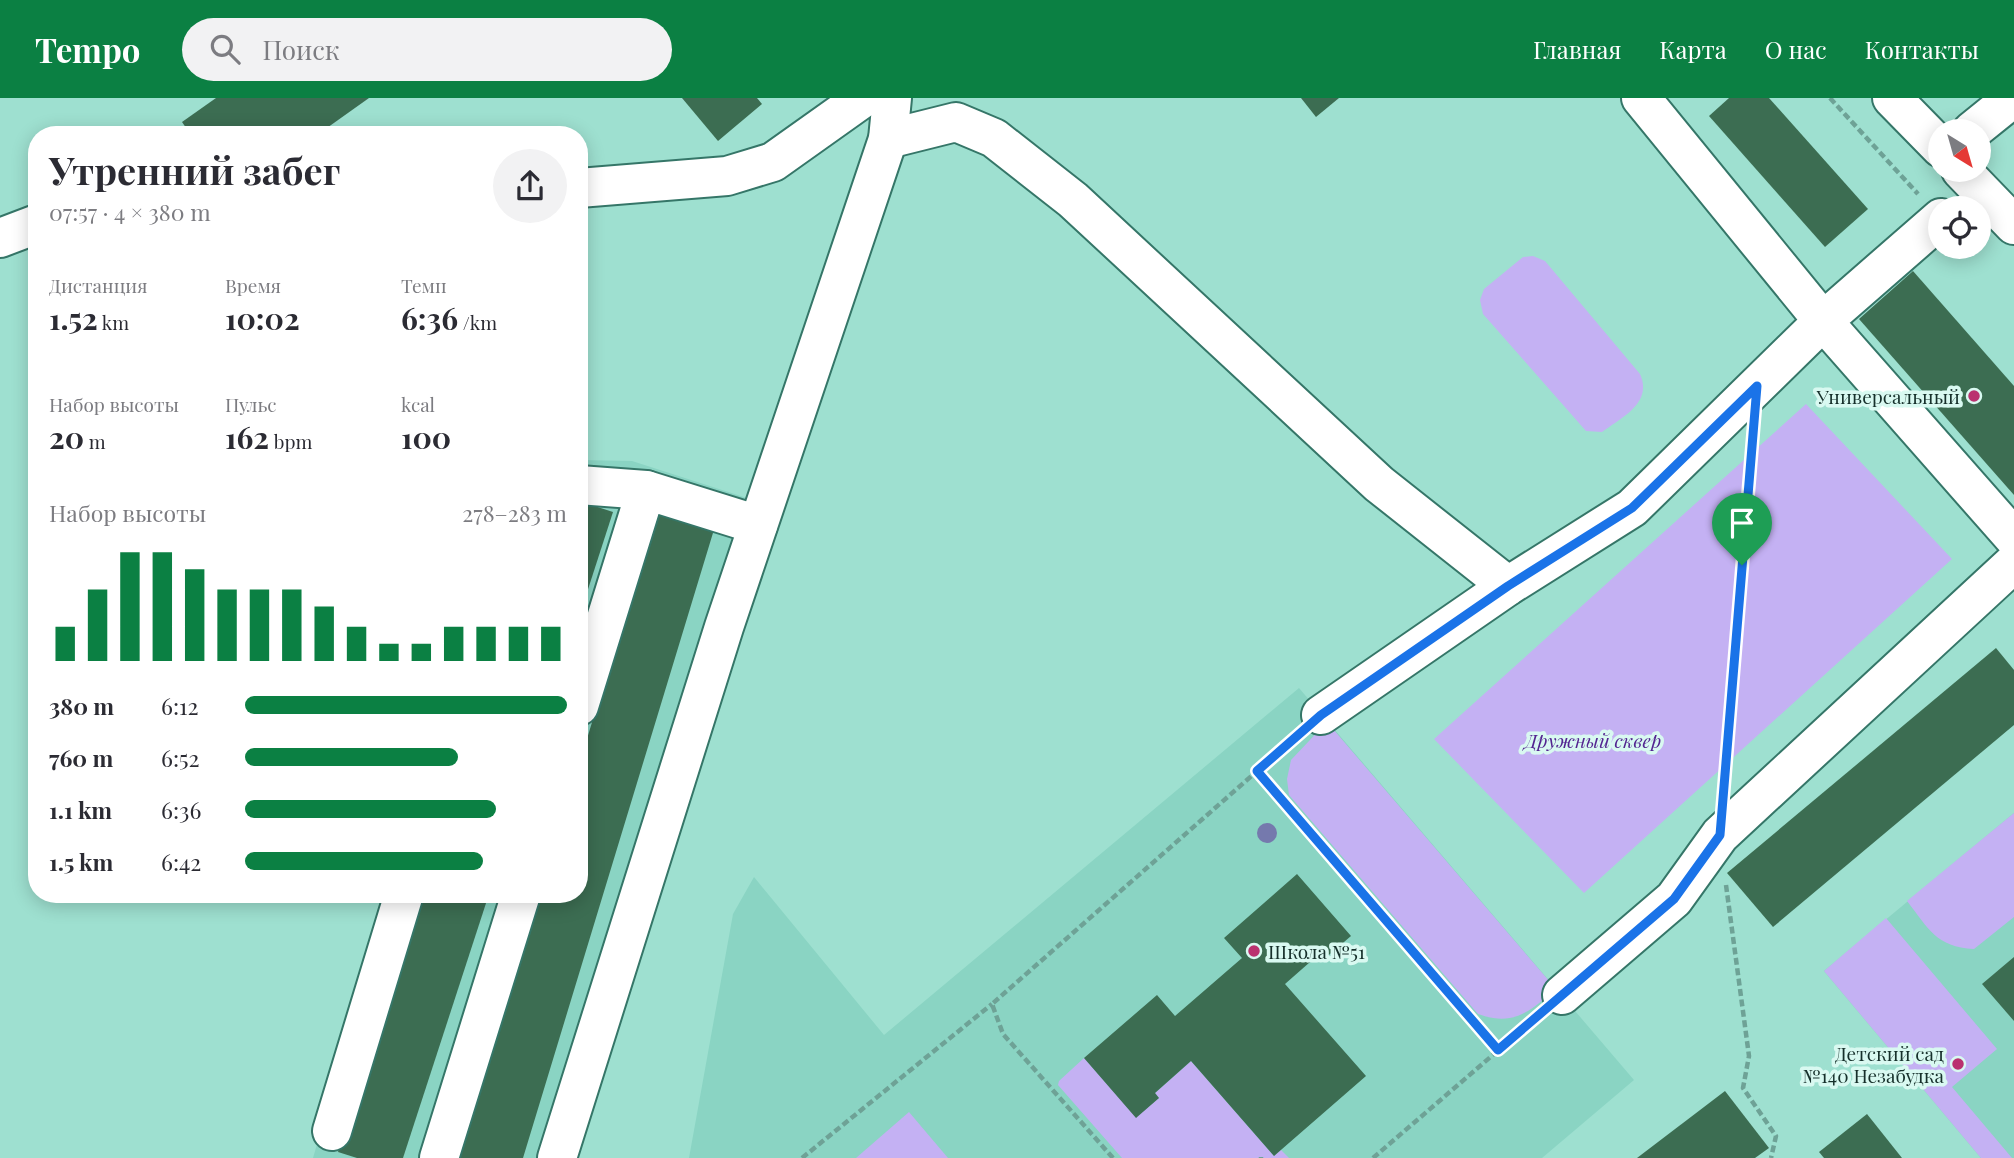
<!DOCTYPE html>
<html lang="ru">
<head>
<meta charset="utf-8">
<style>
	:root { --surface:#fff; --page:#f2f2f3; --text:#2b2b33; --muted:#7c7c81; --accent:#0b8043 }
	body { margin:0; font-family:"Playfair Display",serif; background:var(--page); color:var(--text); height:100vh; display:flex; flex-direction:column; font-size:26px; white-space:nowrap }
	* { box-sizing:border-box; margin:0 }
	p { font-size:23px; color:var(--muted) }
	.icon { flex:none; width:38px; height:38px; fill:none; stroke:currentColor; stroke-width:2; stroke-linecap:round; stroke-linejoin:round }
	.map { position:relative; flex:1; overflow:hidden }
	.sheet { position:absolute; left:28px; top:28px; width:560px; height:777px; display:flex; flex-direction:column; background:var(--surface); border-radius:28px; box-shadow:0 4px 18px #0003 }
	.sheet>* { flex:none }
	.needle { width:46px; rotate:143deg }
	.tools { position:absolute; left:1928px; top:21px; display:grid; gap:14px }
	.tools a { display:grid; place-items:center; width:63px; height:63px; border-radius:50%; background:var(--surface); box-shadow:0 4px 18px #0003; font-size:35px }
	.pin { position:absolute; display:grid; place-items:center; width:60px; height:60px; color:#fff; margin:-72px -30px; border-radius:50% 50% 50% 0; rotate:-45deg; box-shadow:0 0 7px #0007 }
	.pin .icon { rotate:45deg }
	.round { display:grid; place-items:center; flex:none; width:74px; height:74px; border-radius:37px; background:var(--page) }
	.overview { display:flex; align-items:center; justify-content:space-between; height:119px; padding:0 21px }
	h1 { font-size:38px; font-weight:700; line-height:52px }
	.metrics { display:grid; grid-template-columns:repeat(3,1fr); gap:10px; height:119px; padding:7px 21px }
	.metrics div { display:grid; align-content:center }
	.metrics b { font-size:30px; font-weight:700 }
	.metrics small { font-size:19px; font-weight:400 }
	.metrics p { font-size:19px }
	.chart { height:196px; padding:14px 21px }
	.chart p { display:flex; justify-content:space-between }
	.chart svg { width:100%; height:126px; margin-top:7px; stroke:var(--accent); stroke-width:6 }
	ul { padding:0 21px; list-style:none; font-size:23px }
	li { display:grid; grid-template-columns:112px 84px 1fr; align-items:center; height:52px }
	li i { height:18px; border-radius:9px; background:var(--accent) }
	header { display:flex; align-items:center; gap:42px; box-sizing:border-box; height:98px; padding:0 35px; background:var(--accent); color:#fff }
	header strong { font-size:33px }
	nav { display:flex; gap:38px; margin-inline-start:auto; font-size:24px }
	.search { width:490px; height:63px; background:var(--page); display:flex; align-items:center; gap:18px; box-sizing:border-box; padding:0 24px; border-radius:38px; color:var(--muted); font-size:26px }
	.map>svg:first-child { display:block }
</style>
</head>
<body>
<header>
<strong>Tempo</strong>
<div class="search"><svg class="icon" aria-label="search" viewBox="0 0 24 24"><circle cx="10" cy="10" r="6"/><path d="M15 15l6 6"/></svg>Поиск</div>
<nav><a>Главная</a><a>Карта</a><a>О нас</a><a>Контакты</a></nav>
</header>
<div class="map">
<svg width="2014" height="1060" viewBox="0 0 2014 1060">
	<rect width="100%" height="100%" fill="#9ee0d0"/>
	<g fill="#8ad4c3">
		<path d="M579,362L632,363L750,401L543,1060H313L390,796H579Z"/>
		<path d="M1299,590L1634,982L1542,1060H689L733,816L754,779L884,937Z"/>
		<path d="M2014,715V1060H1981L1824,873Z"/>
	</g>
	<g fill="#c4b1f3">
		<path d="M1533,158L1545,163L1640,276C1653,305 1622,319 1602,334L1586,333L1483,216L1480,202L1484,191L1523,159Z"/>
		<path d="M1806,306L1952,461L1584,795L1434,641Z"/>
		<path d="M1327,624L1556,891C1530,913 1514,929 1478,916L1289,697L1287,681L1291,662Z"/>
		<path d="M2014,715V819L1974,851C1936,849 1929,831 1907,803Z"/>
		<path d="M1886,820L1997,951L1952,989L2012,1060H1981L1824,873Z"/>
		<path d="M1084,960L1136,1019L1159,1000L1155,995L1191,963L1274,1058L1281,1052L1289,1060H1122L1058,987L1059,983Z"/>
		<path d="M909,1014L948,1060H856Z"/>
	</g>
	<g fill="#3c6d52">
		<path d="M216,0H369L317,37H191L182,24Z"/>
		<path d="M682,0H757L762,6L718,43Z"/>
		<path d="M1301,0H1339L1316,19Z"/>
		<path d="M1729,0H1769L1868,111L1825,149L1709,18Z"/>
		<path d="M1913,173L2014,288V397L1859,221Z"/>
		<path d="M579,403L613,414L580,516H579Z"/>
		<path d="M658,408L716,425L523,1060H460L540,796H579V667Z"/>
		<path d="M1996,550L2014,572V627L1773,829L1727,775Z"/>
		<path d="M1297,776L1351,838L1323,862L1318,857L1285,886L1366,978L1274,1058L1191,963L1155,995L1159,1000L1136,1020L1084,960L1157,897L1175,918L1242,860L1224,840Z"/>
		<path d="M421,796H489L403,1060H357L338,1054Z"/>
		<path d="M2014,859V923L1982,886Z"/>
		<path d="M1725,993L1769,1050L1755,1060H1637Z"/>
		<path d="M1867,1016L1902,1060H1824L1819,1054Z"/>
	</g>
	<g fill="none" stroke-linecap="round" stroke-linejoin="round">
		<defs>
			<g id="minor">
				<path d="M1892,0L1941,50"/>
				<path d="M1972,33L2013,0"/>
				<path d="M888,41L956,24L994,40L1073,102L1379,386L1508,488"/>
				<path d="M1961,72L2014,127"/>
				<path d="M579,90L727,78L773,64L863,0"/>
				<path d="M1941,120L1823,223L2014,440"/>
				<path d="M0,140L37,126"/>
				<path d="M579,387L646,392"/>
				<path d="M579,608L646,392L758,427"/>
				<path d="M1321,617L1508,488L1632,410L1823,223L1641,0"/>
				<path d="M1562,897L1674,801L1720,737L2014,465"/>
				<path d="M332,1033L404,796"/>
				<path d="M439,1060L521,796"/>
				<path d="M557,1060L724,529L888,41L892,0"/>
			</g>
		</defs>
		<use href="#minor" stroke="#357668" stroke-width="42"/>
		<g stroke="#6ea296" stroke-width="4.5" stroke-dasharray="7 3.5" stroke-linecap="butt">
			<path d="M1830,0L1918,96"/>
			<path d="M1257,673L1498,952"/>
			<path d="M1724,684L1753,341"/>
			<path d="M1726,787L1749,958L1743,990L1776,1038L1771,1060"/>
			<path d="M802,1060L992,906"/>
			<path d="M1113,1060L1003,936L992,906L1297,638"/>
			<path d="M1261,1060V1059"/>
			<path d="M1373,1060L1537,919"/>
		</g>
		<use href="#minor" stroke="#fff" stroke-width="38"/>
	</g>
	<circle fill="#7579ad" cx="1267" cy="735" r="10"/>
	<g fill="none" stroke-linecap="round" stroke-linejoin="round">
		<defs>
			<path id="route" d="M1757,288L1720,737L1674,801L1498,952L1257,673L1321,617L1508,488L1632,410Z"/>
		</defs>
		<use href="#route" stroke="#fff" stroke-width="14"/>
		<use href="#route" stroke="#1a73e8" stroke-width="9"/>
	</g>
	<g fill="#ba326f" stroke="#d9f9f1" stroke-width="2.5">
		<circle cx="1974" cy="298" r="7"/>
		<circle cx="1254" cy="853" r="7"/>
		<circle cx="1958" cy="966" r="7"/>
	</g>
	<g text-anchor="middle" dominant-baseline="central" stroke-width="7" stroke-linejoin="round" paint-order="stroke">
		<g font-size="19" fill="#16302b" stroke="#d9f9f1" text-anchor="end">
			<text x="1960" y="298">Универсальный</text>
			<text x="1268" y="853" text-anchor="start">Школа №51</text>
			<text x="1944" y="955">Детский сад<tspan x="1944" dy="22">№140 Незабудка</tspan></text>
		</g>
		<g font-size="19" font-style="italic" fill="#532591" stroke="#d9f9f1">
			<text x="1593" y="642">Дружный сквер</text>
		</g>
	</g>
</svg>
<div class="tools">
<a><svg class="needle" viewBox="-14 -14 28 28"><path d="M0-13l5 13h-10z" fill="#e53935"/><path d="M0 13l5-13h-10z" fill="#7c7c81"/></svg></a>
<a><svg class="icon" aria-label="locate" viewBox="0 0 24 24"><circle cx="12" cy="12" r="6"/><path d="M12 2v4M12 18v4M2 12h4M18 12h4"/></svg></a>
</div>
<div class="pin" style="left:1742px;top:467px;background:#1e9e55"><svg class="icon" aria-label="arrive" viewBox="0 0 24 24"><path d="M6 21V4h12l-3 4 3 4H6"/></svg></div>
<section class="sheet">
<div class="overview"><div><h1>Утренний забег</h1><p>07:57 · 4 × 380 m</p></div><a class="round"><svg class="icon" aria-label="share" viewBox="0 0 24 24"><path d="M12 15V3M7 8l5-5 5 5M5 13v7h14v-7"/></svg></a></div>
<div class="metrics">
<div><p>Дистанция</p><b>1.52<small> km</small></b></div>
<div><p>Время</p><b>10:02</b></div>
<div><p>Темп</p><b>6:36<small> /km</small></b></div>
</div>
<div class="metrics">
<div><p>Набор высоты</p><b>20<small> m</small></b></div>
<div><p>Пульс</p><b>162<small> bpm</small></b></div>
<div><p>kcal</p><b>100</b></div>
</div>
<div class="chart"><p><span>Набор высоты</span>278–283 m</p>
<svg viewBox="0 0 160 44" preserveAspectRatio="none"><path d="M5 44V32M15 44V19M25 44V6M35 44V6M45 44V12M55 44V19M65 44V19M75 44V19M85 44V25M95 44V32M105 44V38M115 44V38M125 44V32M135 44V32M145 44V32M155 44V32"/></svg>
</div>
<ul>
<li><b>380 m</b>6:12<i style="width:100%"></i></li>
<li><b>760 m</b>6:52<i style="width:66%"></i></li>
<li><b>1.1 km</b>6:36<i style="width:78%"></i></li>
<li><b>1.5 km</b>6:42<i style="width:74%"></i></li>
</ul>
</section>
</div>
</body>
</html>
